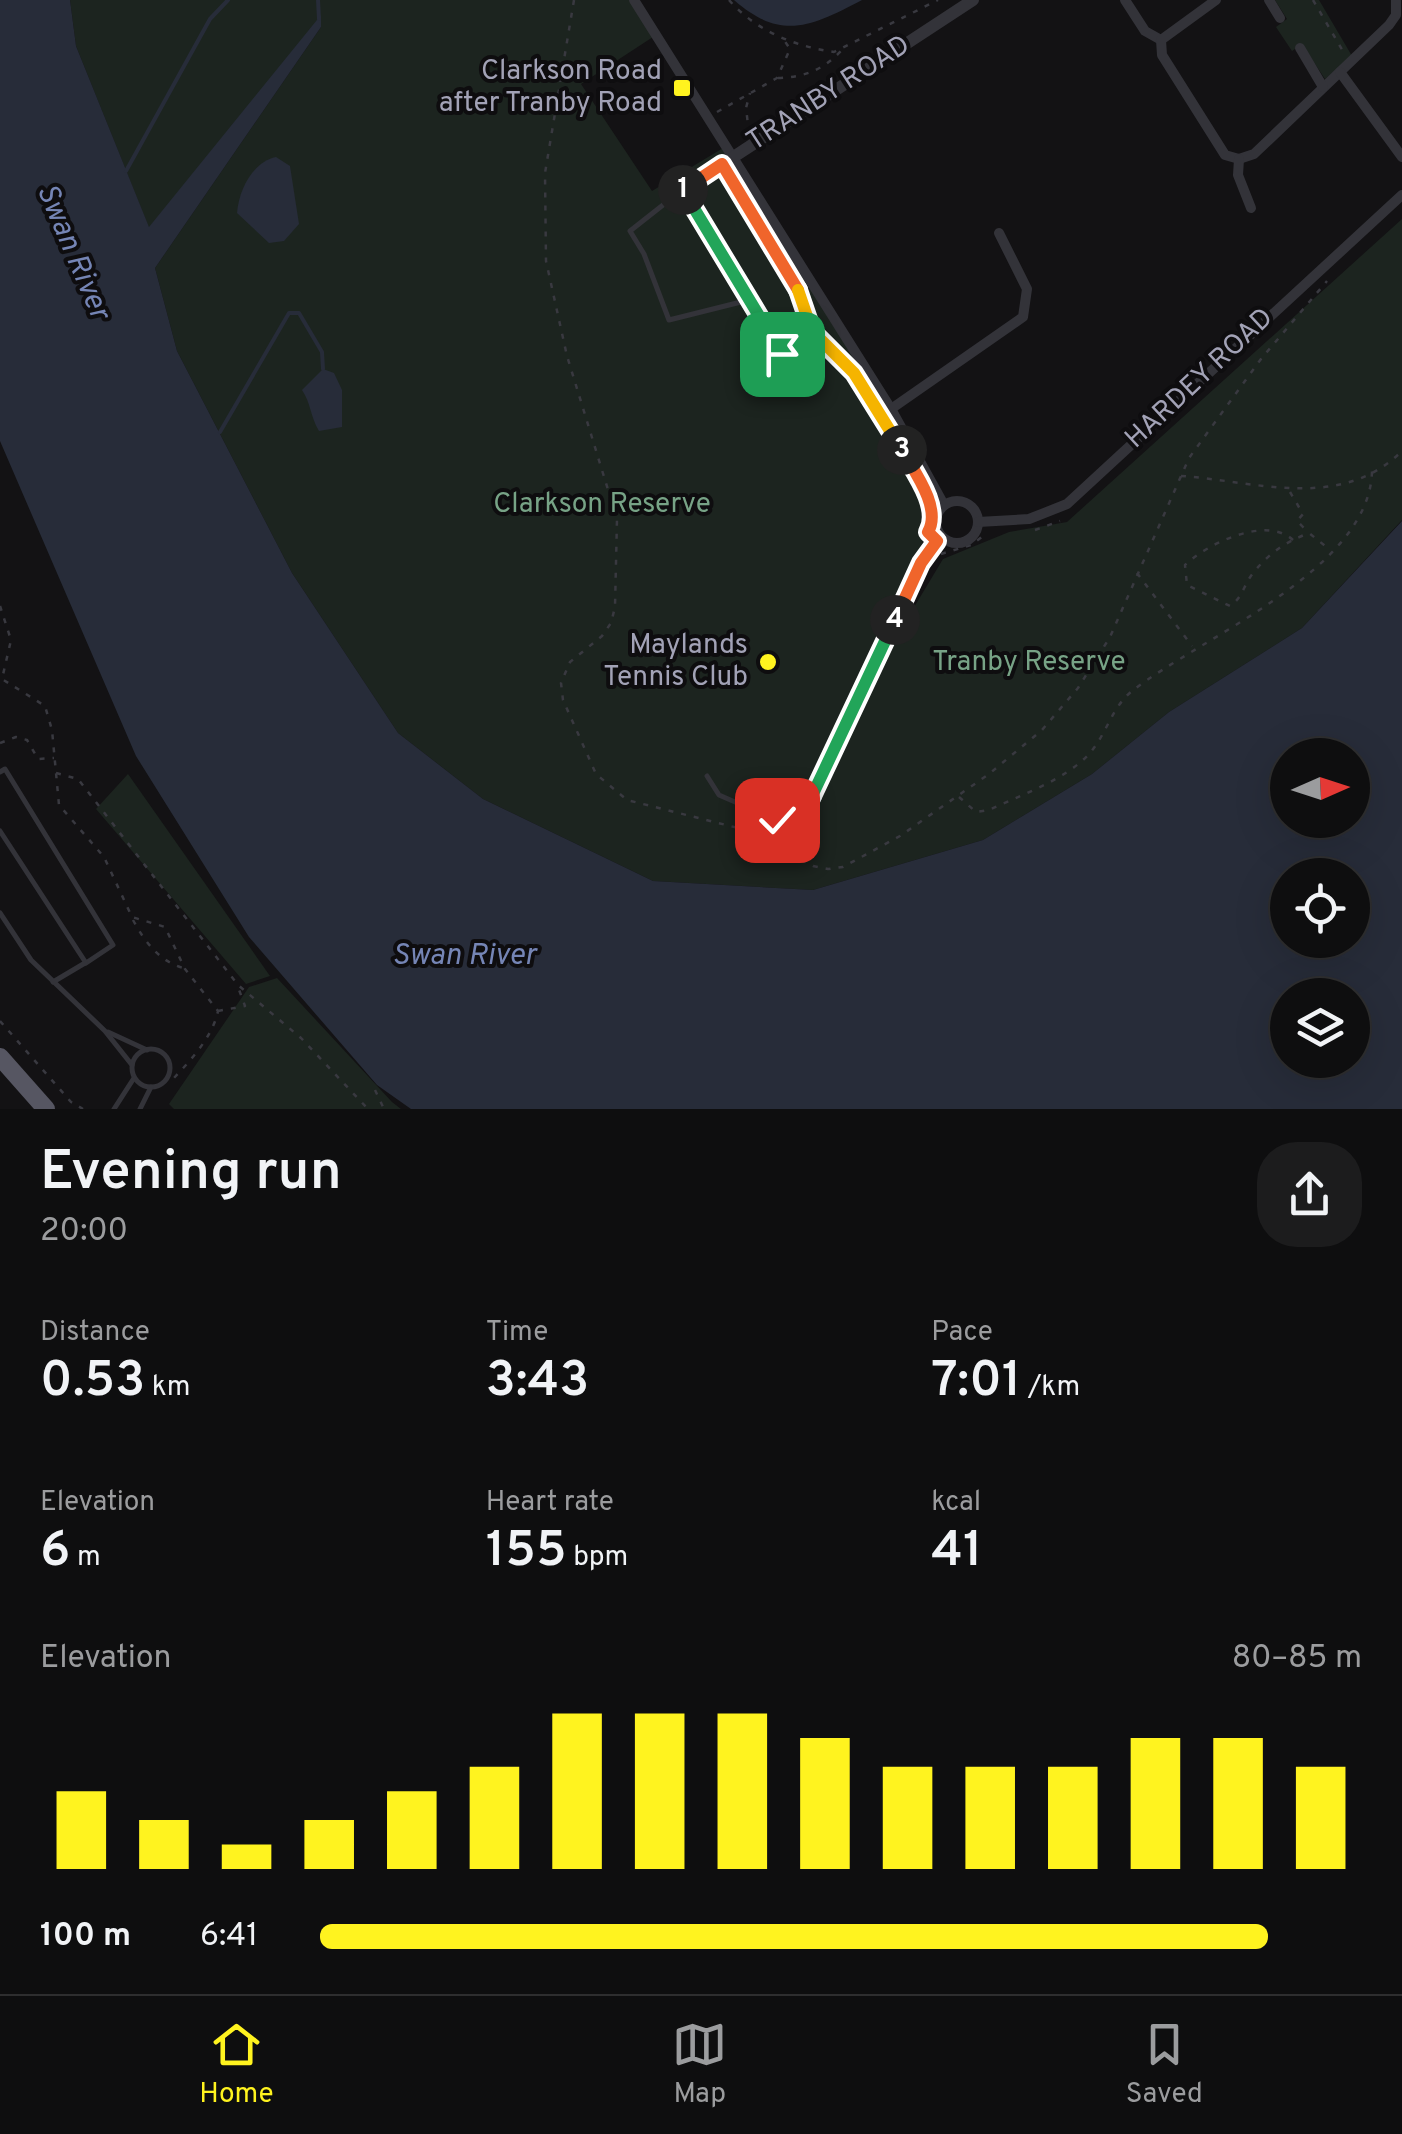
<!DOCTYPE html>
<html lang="en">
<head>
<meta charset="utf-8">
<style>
	:root { --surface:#0e0e0f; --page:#1c1c1d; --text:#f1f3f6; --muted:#9b9c9e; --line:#2e2e2f; --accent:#fff31f }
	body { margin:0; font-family:Overpass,sans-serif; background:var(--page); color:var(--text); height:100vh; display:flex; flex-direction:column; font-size:38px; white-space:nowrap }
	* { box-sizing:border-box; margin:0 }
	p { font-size:32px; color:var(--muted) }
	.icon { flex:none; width:55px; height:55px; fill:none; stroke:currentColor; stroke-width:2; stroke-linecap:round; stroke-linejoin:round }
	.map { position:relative; height:1109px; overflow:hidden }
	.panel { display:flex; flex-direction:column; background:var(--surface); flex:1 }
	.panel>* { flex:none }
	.needle { width:65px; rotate:87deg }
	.fabs { position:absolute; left:1270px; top:738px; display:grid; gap:20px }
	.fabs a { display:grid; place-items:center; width:100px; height:100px; border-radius:50%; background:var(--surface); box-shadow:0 10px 40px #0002,0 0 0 2px var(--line); font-size:50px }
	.pin { position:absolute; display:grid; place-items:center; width:85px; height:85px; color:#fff; margin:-42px; border-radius:20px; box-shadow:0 5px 15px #0006 }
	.km { position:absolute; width:50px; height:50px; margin:-25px; border-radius:50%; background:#222; color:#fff; font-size:28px; line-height:50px; text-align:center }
	.round { display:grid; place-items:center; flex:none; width:105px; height:105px; border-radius:40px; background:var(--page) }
	.head { display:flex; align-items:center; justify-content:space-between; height:170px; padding:0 40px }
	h1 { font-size:55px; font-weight:600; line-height:75px }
	.metrics { display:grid; grid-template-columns:repeat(3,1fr); gap:15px; height:170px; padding:10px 40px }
	.metrics div { display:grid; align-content:center }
	.metrics b { font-size:50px; font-weight:600 }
	.metrics small { font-size:28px; font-weight:400 }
	.metrics p { font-size:28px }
	.chart { height:280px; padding:20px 40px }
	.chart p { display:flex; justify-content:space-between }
	.chart svg { width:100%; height:180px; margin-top:10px; stroke:var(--accent); stroke-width:6 }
	ul { padding:0 40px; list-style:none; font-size:32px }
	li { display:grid; grid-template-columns:160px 120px 1fr; align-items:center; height:75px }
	li i { height:25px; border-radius:12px; background:var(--accent) }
	.dock { display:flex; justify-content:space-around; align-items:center; height:140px; border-top:2px solid var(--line); background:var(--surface); font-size:28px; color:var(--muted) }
	.dock a { display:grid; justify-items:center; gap:5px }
	.dock .current { color:var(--accent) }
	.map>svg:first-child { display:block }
</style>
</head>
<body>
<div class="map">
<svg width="1402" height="1109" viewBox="0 0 1402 1109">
	<rect width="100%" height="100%" fill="#131214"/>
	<g fill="#1c241f">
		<path d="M70,0H631L656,35L581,84L652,191L728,145L927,478L930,516L925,537L860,697L943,559L1009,532L1067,522L1402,219V520L1302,628L1169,712L1092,774L983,840L813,890L653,881L483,799L398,733L292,573L177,351L155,268L321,27V17L149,228L76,46Z"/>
		<path d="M1275,0H1319L1352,56L1325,79L1302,44L1292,51L1276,27L1287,19Z"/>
		<path d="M128,774L270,976L246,984L96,809Z"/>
		<path d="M277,978L392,1102L401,1109H174L169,1104L249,987Z"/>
	</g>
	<g fill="#272c39" fill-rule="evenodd">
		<path d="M0,0H70L76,46L149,227L321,15V27L155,268L177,351L292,573L398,733L483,799L653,881L813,890L983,840L1092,774L1169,712L1302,628L1402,521V1109H411L377,1085L249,937L136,756L0,441ZM1288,755H1352V820H1288ZM1288,875H1352V940H1288ZM1288,995H1352V1060H1288Z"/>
		<path d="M734,0H862C812,26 782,42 734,0Z"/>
		<path d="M276,157L290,166L299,224L284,241L269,243L237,213C239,189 253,162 276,157Z"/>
		<path d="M323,369L334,373L342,390V427L319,431C310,416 311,403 302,390Z"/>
	</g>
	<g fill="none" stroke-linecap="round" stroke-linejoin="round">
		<g stroke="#272c39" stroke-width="4">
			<path d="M318,0L319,19"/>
			<path d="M126,171L210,19L228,0"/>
			<path d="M220,432L289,313H299L322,352L323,369"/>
		</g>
		<g stroke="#393940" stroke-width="2.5" stroke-dasharray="5 8" stroke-linecap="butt">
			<path d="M574,0L545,173L546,261L567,356L617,519L615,607L611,623L602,636L570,662L561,683L563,700L596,774L627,800L750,831L813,866L828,869L843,867L900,836L989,774L1042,730L1078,688L1110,637L1189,458L1261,359L1327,281"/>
			<path d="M729,0C756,31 794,46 834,52L938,0"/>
			<path d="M1313,0L1344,53"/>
			<path d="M778,78C805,77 823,70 842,50"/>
			<path d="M717,112L777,78L790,49L784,40"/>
			<path d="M749,133L746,108L750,93"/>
			<path d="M727,174L797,285L812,331L852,372"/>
			<path d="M1181,476C1256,481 1340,512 1402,451"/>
			<path d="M1290,492L1303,514L1297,521L1308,532"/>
			<path d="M929,504L933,519L929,534"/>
			<path d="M1035,530L1060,521"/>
			<path d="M1293,540C1266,515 1207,544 1185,565L1187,585L1230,606C1243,598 1244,583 1254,572C1270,552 1286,542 1309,533L1329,549"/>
			<path d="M941,554L971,545L987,533"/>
			<path d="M1137,573L1192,646"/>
			<path d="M0,606L11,640L2,679L45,706L52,730L59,805L104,857L132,917L165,927L185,969L218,1011C213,1036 191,1060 173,1079L167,1078"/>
			<path d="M0,743L16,737L27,740L38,759L54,758"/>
			<path d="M56,773L78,779L238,985L301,1038L368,1109"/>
			<path d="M959,797L976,812L989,810C1021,795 1065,780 1089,754C1107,734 1111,708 1132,691C1201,637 1370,570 1372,471"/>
			<path d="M795,855L804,835"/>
			<path d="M133,920C145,942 159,961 183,968"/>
			<path d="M218,1011L245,1006L238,987"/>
			<path d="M0,1021L71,1102L83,1109"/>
			<path d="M375,1090L384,1109"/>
		</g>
		<g stroke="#333339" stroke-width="5">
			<path d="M732,158L682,190L782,354"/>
			<path d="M682,190L630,231L644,254L669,320L749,300"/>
			<path d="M0,772L5,769L113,945L86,963L0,831"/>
			<path d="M707,776L719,795L797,829L921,563L942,536"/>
			<path d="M0,913L31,960L105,1031L132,1065"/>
			<path d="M53,982L85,963"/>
			<path d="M108,1032L147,1050"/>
			<circle cx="151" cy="1068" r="19"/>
			<path d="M114,1109L134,1078"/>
			<path d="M140,1109L151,1087"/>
		</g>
		<g stroke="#333339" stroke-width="10">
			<path d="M634,0L891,409L944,505"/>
			<path d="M1125,0L1145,31L1161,40"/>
			<path d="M1216,0L1161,40L1162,55L1225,155L1239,159L1254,154L1389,25L1396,15V0"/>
			<path d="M1269,0L1280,18"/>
			<path d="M1300,48L1323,87"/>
			<path d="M1340,72L1402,157"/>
			<path d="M1239,159L1238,175L1251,208"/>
			<path d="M891,409L1023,317L1027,289L999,233"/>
			<circle cx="957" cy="522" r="21"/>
			<path d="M978,522L1029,519L1067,504L1402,195"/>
		</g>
		<path stroke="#333339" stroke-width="12" d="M735,156L973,0"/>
		<path stroke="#565662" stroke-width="18" d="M0,1057L46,1109"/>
	</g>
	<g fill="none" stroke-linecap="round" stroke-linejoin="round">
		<defs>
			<path id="split-1" d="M683,190L782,354"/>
			<path id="split-2" d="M683,190L722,164L798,290"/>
			<path id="split-3" d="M798,290L812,331L854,373L902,450"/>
			<path id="split-4" d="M895,620L921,563L937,541L928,532C942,508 914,471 902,450"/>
			<path id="split-5" d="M812,796L895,620"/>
			<path id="split-6" d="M777,820L797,829L812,796"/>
		</defs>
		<use href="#split-1" stroke="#fff" stroke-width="20"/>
		<use href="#split-2" stroke="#fff" stroke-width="20"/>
		<use href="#split-3" stroke="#fff" stroke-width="20"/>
		<use href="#split-4" stroke="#fff" stroke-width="20"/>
		<use href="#split-5" stroke="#fff" stroke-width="20"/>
		<use href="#split-6" stroke="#fff" stroke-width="20"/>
		<use href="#split-1" stroke="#22a559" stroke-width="12"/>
		<use href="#split-2" stroke="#f0652b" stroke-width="12"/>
		<use href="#split-3" stroke="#f5b400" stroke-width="12"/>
		<use href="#split-4" stroke="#f0652b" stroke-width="12"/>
		<use href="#split-5" stroke="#22a559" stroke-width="12"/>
		<use href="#split-6" stroke="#f5b400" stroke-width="12"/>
	</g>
	<g fill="#fff31f" stroke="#0e0d0f" stroke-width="4">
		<rect x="672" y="78" width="20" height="20" rx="5"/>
		<circle cx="768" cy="662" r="10"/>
	</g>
	<g text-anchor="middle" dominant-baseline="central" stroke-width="8" stroke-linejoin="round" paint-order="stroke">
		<g font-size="28" fill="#a2a2b6" stroke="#0e0d0f" text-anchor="end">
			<text x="662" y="72">Clarkson Road<tspan x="662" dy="32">after Tranby Road</tspan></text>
			<text x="748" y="646">Maylands<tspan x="748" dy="32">Tennis Club</tspan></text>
		</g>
		<g font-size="28" fill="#a2a2b6" stroke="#0e0d0f">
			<text transform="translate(829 94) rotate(-33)">TRANBY ROAD</text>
			<text transform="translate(1200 379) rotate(-43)">HARDEY ROAD</text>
		</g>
		<g font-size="28" fill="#77a386" stroke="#0e0d0f">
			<text x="602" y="505">Clarkson Reserve</text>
			<text x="1029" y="663">Tranby Reserve</text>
		</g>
		<g font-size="30" font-style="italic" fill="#7585b5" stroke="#0e0d0f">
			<text transform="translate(72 252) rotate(67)">Swan River</text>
			<text x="464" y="956">Swan River</text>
		</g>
	</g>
</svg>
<div class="fabs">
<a><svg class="needle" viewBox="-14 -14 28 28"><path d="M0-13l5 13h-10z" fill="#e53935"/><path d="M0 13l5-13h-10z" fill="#9b9c9e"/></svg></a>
<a><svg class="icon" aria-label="locate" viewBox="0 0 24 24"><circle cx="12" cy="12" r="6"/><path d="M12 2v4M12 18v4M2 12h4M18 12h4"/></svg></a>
<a><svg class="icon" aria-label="layers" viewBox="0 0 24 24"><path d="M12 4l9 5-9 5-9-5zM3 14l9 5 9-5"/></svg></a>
</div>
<div class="pin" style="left:782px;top:354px;background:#1e9e55"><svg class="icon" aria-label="arrive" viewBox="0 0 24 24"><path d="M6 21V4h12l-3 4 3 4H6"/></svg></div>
<div class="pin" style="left:777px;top:820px;background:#d93025"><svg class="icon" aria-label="check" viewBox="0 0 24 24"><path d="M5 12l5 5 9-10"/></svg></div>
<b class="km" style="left:683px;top:190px">1</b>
<b class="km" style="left:902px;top:450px">3</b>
<b class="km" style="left:895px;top:620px">4</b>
</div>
<section class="panel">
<div class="head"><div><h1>Evening run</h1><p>20:00</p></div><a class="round"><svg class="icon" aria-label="share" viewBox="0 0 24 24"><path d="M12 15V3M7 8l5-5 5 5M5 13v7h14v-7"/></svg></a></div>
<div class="metrics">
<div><p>Distance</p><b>0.53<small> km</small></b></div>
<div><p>Time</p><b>3:43</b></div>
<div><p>Pace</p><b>7:01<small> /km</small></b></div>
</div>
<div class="metrics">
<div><p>Elevation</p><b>6<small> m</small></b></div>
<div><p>Heart rate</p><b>155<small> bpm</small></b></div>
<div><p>kcal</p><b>41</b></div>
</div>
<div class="chart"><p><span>Elevation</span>80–85 m</p>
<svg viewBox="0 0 160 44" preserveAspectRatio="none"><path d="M5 44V25M15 44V32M25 44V38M35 44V32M45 44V25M55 44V19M65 44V6M75 44V6M85 44V6M95 44V12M105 44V19M115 44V19M125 44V19M135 44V12M145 44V12M155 44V19"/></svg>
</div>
<ul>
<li><b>100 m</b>6:41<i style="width:91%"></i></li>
</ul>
</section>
<nav class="dock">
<a class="current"><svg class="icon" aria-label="home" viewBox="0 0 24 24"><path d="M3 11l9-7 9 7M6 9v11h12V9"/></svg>Home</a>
<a><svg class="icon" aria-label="map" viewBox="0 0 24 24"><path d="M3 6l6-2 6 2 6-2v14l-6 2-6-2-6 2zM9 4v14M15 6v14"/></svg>Map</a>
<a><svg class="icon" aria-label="saved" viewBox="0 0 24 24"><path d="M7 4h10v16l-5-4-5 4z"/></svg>Saved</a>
</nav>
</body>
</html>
